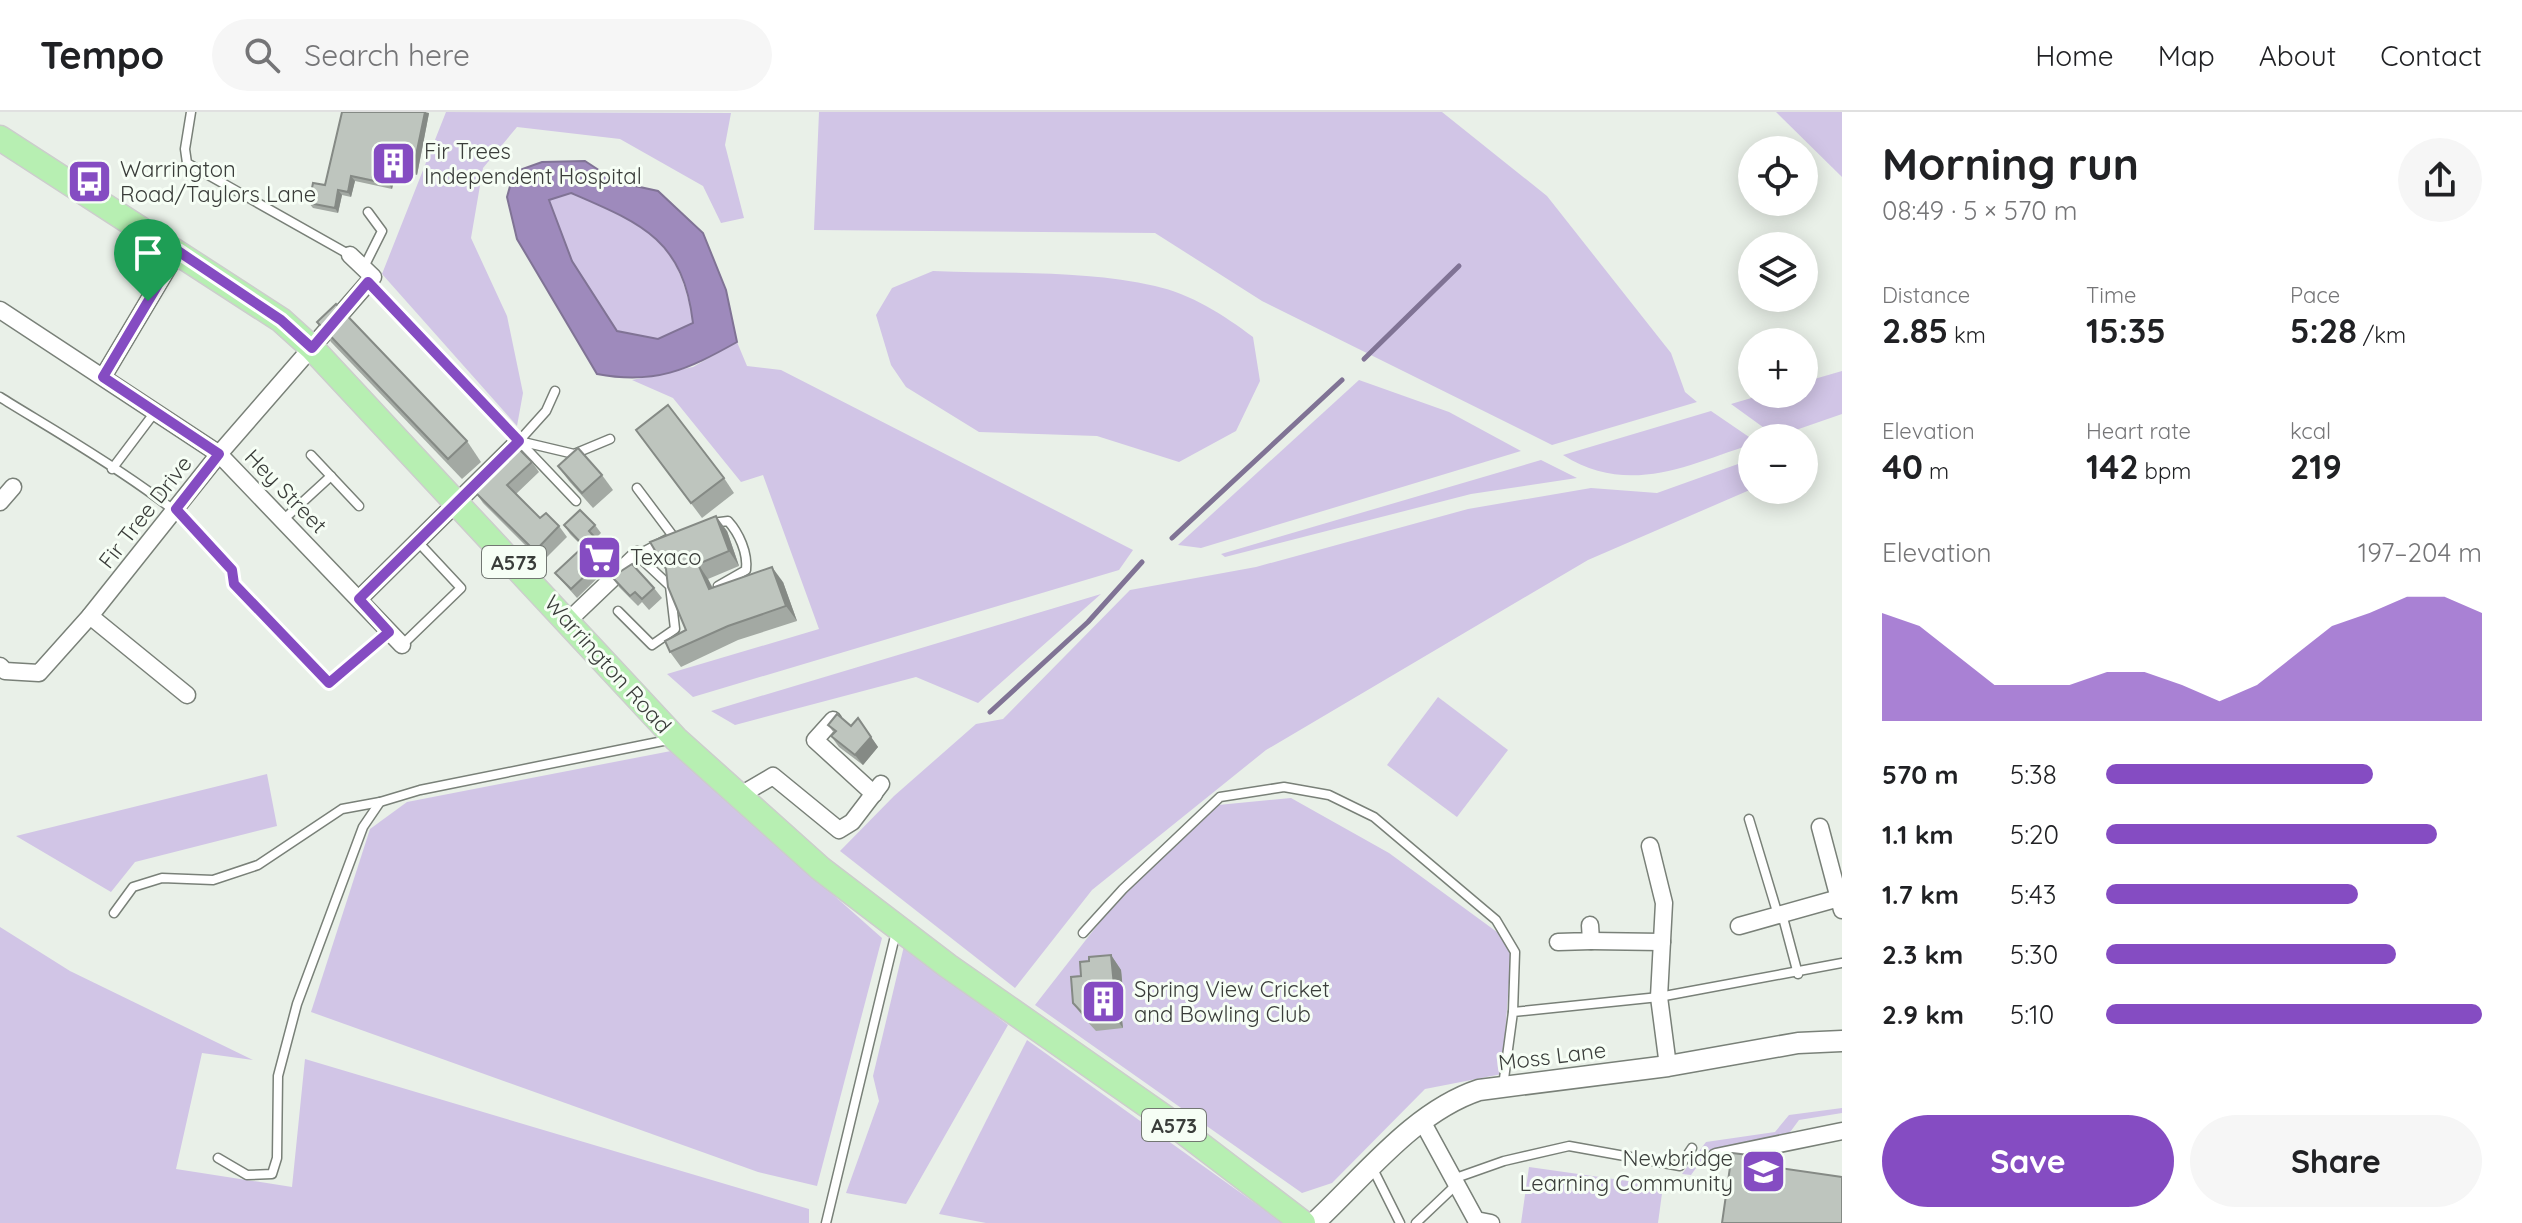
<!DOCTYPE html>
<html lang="en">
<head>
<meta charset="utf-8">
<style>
	:root { --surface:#fff; --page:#f6f6f6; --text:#202124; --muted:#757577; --line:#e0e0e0; --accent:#854cc2 }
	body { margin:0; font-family:Quicksand,sans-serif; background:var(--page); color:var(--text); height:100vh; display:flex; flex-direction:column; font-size:30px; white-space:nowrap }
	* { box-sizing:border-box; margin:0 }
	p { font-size:26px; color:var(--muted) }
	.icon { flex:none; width:44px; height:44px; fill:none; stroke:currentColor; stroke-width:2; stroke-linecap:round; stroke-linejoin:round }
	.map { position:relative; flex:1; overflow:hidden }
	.sheet { display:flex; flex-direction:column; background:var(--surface); width:680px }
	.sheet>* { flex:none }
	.controls { position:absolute; left:1738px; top:24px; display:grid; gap:16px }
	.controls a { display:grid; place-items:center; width:80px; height:80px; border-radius:50%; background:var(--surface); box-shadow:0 4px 20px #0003; font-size:40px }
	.pin { position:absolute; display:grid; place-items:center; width:68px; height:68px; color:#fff; margin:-82px -34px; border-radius:50% 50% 50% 0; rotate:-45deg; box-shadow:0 0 8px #0007 }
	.pin .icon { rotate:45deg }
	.round { display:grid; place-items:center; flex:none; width:84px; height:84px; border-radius:42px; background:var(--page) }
	.summary { display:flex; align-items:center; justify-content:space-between; height:136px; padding:0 40px }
	h1 { font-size:44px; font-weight:700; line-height:60px }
	.stats { display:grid; grid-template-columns:repeat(3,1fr); gap:12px; height:136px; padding:8px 40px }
	.stats div { display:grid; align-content:center }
	.stats b { font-size:34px; font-weight:700 }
	.stats small { font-size:22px; font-weight:400 }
	.stats p { font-size:22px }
	.chart { height:224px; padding:16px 40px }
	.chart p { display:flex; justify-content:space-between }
	.chart svg { width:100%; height:144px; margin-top:8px; fill:var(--accent); opacity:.7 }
	.cta { display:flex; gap:16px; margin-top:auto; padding:16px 40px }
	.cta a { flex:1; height:92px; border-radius:48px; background:var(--accent); color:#fff; font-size:32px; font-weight:700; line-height:92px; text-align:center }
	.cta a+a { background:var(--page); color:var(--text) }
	ul { padding:0 40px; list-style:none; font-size:26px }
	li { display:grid; grid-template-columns:128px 96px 1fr; align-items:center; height:60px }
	li i { height:20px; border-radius:10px; background:var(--accent) }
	header { display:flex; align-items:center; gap:48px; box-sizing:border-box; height:112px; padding:0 40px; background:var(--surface); border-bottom:2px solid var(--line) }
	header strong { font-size:38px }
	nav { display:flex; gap:44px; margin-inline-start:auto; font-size:28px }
	.search { width:560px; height:72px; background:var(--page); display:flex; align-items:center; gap:20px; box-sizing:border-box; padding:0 28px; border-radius:44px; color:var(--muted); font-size:30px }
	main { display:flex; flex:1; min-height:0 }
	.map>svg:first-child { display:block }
</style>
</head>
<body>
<header>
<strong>Tempo</strong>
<div class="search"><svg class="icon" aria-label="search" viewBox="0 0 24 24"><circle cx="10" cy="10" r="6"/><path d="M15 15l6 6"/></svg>Search here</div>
<nav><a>Home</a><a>Map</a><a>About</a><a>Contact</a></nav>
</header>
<main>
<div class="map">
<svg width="1842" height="1111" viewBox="0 0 1842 1111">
	<rect width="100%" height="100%" fill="#e9f0e8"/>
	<g fill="#d1c5e6">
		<path d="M446,0L731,1L725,33L744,106L721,111L703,74L620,27L517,15L483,56L471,126L507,204L523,281L517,314L382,162Z"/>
		<path d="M819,0H1442L1547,84L1671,241L1685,280L1697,290L1552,333L1262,189L1155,121L814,118Z"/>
		<path d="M1776,0H1842V65Z"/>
		<path d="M571,81C646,115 678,124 693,211L658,227L617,220L572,149L549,88Z"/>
		<path d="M933,159C1006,162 1084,158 1155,174C1191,182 1224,203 1253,225L1260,269L1236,319L1179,350L1097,324L979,320L906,275L891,253L876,203L892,176Z"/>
		<path d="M737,230L747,254L781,258L1133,438L1119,458L693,585L667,562L819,517L763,363L741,370L673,286L632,268L693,255Z"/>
		<path d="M1842,259V302L1793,319L1767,318L1731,292L1765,282H1804V270Z"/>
		<path d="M1359,268L1449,300L1521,339L1201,436L1178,433Z"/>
		<path d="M1711,299L1752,327V332C1686,354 1628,384 1563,343Z"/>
		<path d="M1752,347V377L1588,448L1266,638L1092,778L1015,876L840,739L894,684L976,612L1003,607L1130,478L1256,455L1468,397L1591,376L1657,381Z"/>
		<path d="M1541,348L1577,366L1471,382L1225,445L1221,442Z"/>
		<path d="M1101,482L978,591L916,565L735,613L711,599Z"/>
		<path d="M1438,585L1508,638L1457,705L1387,653Z"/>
		<path d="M671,639L882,826L817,1074L758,1060L311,900L370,717L407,690Z"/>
		<path d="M267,662L277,714L135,750L111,780L16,724Z"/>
		<path d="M1291,686L1389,741L1512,831L1502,962L1425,977L1332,1071L1302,1081L1035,893L1117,788L1218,693Z"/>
		<path d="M0,815L70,859L253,948L202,941L176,1057L292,1075L305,947L809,1097V1111H0Z"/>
		<path d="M904,834L1008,913L906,1092L846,1081L879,989L873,964Z"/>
		<path d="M1027,928L1283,1111H986L939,1102Z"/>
		<path d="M1842,996V1001L1799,1008L1785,1027L1709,1038L1691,1063L1682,1062L1706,1030L1775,1020L1789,1003Z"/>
		<path d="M1529,1055L1663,1074L1658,1111H1521Z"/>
	</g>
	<path fill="#9e8abc" stroke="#807395" stroke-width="2" fill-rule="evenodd" d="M585,49L617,70L658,79L703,121L726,178L737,230C687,258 655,273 597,262L517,127L507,85L514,60L542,50ZM571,81C643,112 683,128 693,211L658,227L617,219L572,149L549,88Z"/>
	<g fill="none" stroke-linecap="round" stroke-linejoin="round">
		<g stroke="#807395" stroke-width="5">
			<path d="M1364,247L1459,154"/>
			<path d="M1172,426L1342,268"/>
			<path d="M990,600L1088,510L1142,450"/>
		</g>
		<defs>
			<g id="service">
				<path d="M191,0L185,37L187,51L350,143"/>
				<path d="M364,155L382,119L368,100"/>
				<path d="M368,170L576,389"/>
				<path d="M555,279L546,299L519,329L574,342L610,327"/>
				<path d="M0,285C53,319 225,412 234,472L329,571L389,520"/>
				<path d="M311,343L359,394"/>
				<path d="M112,357L155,300"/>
				<path d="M283,408L331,364"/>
				<path d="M712,411L728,409C739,421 748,441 746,458L718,474"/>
				<path d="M618,499L652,533L675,517L670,474L637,443L673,424L637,376"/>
				<path d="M402,533L461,476L419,431"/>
				<path d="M1749,707L1778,803"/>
				<path d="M114,801L133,775L162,766L213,768L258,753L342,697L380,690"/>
				<path d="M1782,802L1798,862"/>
				<path d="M1083,821L1123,777L1220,685L1284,675L1329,683L1374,705L1496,808L1515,840L1513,900"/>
				<path d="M1503,974L1513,900L1659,885L1842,851"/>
				<path d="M218,1046L247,1063L272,1062L277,1046L278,964L297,892L363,715L380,690L420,678L673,627"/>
				<path d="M1373,1057L1400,1111"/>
				<path d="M1453,1067L1504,1049L1569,1034L1680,1054L1692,1036"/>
				<path d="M826,1111L896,820"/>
				<path d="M1416,1111L1456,1073"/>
			</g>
			<g id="minor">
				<path d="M0,198L219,342L402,533"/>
				<path d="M103,265L178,139"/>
				<path d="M0,390L13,375"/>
				<path d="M359,487L519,329"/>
				<path d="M90,504L187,583"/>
				<path d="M569,508L637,443"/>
				<path d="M0,554L5,559L39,561L90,504L219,342L373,165L350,143"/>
				<path d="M833,608L815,628L874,682"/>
				<path d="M739,684L773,664L839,718L852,710L881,672"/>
				<path d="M1820,715L1842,798"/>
				<path d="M1650,734L1664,791L1659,885L1668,954"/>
				<path d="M1739,814L1839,786"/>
				<path d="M1591,829L1662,830"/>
				<path d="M1558,830L1591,829L1590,813"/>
				<path d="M1422,1009L1476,1108L1491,1111"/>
				<path d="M1716,1045L1842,1019"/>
			</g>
			<path id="tertiary" d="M1314,1111C1364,1065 1413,1000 1479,978L1668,954L1798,931L1842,929"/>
			<path id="primary" d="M0,26L281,208L312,236L676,627L821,757L948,854L1164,1005L1303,1111"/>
		</defs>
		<use href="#service" stroke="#798078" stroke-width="11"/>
		<use href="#minor" stroke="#798078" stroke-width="19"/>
		<use href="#tertiary" stroke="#798078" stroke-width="23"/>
		<use href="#primary" stroke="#cccdcc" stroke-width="27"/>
		<use href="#service" stroke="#fff" stroke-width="8"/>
		<use href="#minor" stroke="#fff" stroke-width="16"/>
		<use href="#tertiary" stroke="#fff" stroke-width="20"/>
		<use href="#primary" stroke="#b7efb2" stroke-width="24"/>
	</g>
	<g fill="#a3a9a3">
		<path d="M429,1L417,63L396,59L392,77L355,69L351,85L342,83L338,101L313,96L309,91L325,73Z"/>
		<path d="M317,210L467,329L481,350L462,367L331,230Z"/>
		<path d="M636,318L724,366L734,381L702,406Z"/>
		<path d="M532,350L539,360L516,382L540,406L559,414L567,425L542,450L483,391L476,381Z"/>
		<path d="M558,354L602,363L613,378L593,396L569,369Z"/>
		<path d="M564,413H595L601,421L596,426L615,449L577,486L555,461L583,435L570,422Z"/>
		<path d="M727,419L739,454L708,467L713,476L783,470L797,509L738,528L681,555L670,540L686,518L668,475Z"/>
		<path d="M612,465L654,476L662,486L649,498L642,490L638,494L619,475Z"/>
		<path d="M858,606L878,635L863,653L839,635L831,624L834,621L828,613L851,614Z"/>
		<path d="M1111,843L1121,858L1125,899L1121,900L1123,916L1096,919L1084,906L1073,891L1081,864L1089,849Z"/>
	</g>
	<g fill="#858a85">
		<path d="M425,0L429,1L417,63L413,58Z"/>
		<path d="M392,53L396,59L392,77L389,72Z"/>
		<path d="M351,64L355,69L351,85L348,80Z"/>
		<path d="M338,78L342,83L338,101L335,96Z"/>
		<path d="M716,404L727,419L739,454L729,439Z"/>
		<path d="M698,452L708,467L720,492L709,477Z"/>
		<path d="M772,455L783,470L797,509L786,494Z"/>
		<path d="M871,625L878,635L863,653L855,643Z"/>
		<path d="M1111,843L1121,858L1125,899L1115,884Z"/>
		<path d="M1110,885L1121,900L1123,916L1112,901Z"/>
		<path d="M1774,1046L1781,1057L1773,1055Z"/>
	</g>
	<g fill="#bec5be" stroke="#858a85" stroke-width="2">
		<path d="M342,0H425L413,58L392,53L389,72L351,64L348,80L338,78L335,96L309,91L313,71L325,73Z"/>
		<path d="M336,192L467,329L448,347L317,210Z"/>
		<path d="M668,293L724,366L691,391L636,318Z"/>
		<path d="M517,335L532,350L507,373L540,406L546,401L559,414L535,439L476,381Z"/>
		<path d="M578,336L602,363L582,381L558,354Z"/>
		<path d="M580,398L595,413L589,419L609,441L571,477L555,461L584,434L564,413Z"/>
		<path d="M716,404L729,439L698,452L709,477L772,455L786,494L728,514L670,540L665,529L686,518L668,475L666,457L650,430Z"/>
		<path d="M632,452L654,476L642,487L635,480L630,484L612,465Z"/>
		<path d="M837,602L851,614L858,606L871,625L855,643L831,624L836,619L828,613Z"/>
		<path d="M1111,843L1115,884L1110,885L1112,901L1085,904L1073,891L1071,865L1081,864L1080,850L1089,849V845Z"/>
		<path d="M1732,1041L1774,1046L1773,1055L1842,1065V1111H1722Z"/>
	</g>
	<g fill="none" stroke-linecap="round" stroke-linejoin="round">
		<defs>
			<path id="route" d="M178,139L281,208L312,236L368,170L519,329L359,487L389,520L329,571L234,472L232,458L176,397L219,342L103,265Z"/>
		</defs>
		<use href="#route" stroke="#fff" stroke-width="16"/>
		<use href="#route" stroke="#854cc2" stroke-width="10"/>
	</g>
	<defs>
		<symbol id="building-square" viewBox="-11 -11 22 22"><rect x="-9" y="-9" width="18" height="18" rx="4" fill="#854cc2" stroke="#f6fef5"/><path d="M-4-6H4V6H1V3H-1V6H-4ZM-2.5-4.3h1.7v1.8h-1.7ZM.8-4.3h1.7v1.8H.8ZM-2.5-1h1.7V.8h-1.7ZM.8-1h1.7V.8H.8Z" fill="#fff"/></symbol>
		<symbol id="bus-square" viewBox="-11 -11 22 22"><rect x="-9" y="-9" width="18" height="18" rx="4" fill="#854cc2" stroke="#f6fef5"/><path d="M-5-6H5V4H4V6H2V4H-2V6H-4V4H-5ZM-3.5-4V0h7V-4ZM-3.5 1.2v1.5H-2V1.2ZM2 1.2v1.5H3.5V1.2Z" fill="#fff"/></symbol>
		<symbol id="supermarket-square" viewBox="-11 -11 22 22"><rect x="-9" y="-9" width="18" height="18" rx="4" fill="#854cc2" stroke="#f6fef5"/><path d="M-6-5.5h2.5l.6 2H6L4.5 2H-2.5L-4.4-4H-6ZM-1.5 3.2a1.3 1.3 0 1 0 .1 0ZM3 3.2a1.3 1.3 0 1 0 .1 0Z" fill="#fff"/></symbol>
		<symbol id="school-square" viewBox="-11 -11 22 22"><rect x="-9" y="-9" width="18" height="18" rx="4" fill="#854cc2" stroke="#f6fef5"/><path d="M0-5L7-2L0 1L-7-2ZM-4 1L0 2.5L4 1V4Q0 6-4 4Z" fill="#fff"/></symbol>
	</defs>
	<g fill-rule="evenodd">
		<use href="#building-square" x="368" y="26" width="51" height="51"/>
		<use href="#bus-square" x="64" y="44" width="51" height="51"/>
		<use href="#supermarket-square" x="574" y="420" width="51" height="51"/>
		<use href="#building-square" x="1078" y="864" width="51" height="51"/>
		<use href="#school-square" x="1738" y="1034" width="51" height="51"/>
	</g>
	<g text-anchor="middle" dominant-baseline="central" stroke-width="6" stroke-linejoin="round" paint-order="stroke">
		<g fill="#f6fef5" stroke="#727772" stroke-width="2">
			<rect x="482" y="434" width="64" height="32" rx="6"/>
			<rect x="1142" y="997" width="64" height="32" rx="6"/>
		</g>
		<g font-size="20" font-weight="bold" fill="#3a3d3a">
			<text x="514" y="450">A573</text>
			<text x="1174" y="1013">A573</text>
		</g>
		<g font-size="22" fill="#3a3d3a" stroke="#f6fef5" text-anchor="start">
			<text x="424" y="39">Fir Trees<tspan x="424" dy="25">Independent Hospital</tspan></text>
			<text x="120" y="57">Warrington<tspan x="120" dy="25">Road/Taylors Lane</tspan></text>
			<text x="630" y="445">Texaco</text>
			<text x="1134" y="877">Spring View Cricket<tspan x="1134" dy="25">and Bowling Club</tspan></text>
			<text x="1733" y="1046" text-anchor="end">Newbridge<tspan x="1733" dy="25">Learning Community</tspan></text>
		</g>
		<g font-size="22" fill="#3a3d3a" stroke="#f6fef5">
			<text transform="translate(286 379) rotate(46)">Hey Street</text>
			<text transform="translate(145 400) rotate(-52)">Fir Tree Drive</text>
			<text transform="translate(608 552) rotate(48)">Warrington Road</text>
			<text transform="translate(1552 944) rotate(-7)">Moss Lane</text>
		</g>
	</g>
</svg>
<div class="controls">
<a><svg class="icon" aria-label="locate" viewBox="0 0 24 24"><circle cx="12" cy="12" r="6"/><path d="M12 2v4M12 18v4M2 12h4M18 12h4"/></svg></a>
<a><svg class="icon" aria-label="layers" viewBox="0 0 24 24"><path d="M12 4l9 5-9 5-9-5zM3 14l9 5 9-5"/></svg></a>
<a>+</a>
<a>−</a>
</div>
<div class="pin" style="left:148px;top:189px;background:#1e9e55"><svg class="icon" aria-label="arrive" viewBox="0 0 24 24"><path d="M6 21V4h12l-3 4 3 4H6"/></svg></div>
</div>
<section class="sheet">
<div class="summary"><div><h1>Morning run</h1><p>08:49 · 5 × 570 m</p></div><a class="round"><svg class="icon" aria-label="share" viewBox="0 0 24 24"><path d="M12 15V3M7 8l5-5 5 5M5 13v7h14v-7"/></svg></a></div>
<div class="stats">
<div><p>Distance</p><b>2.85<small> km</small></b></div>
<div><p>Time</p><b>15:35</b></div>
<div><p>Pace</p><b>5:28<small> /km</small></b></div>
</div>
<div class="stats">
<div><p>Elevation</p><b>40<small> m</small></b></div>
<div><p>Heart rate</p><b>142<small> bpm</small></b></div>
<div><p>kcal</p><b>219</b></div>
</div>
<div class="chart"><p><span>Elevation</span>197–204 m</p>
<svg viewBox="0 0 160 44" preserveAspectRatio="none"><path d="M0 44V11L10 15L20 24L30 33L40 33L50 33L60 29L70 29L80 33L90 38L100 33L110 24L120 15L130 11L140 6L150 6L160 11V44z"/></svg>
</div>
<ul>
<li><b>570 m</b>5:38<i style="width:71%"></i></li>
<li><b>1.1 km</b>5:20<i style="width:88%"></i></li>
<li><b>1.7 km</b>5:43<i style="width:67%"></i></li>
<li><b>2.3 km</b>5:30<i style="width:77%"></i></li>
<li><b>2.9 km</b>5:10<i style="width:100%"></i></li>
</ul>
<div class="cta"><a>Save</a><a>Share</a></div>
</section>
</main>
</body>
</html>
